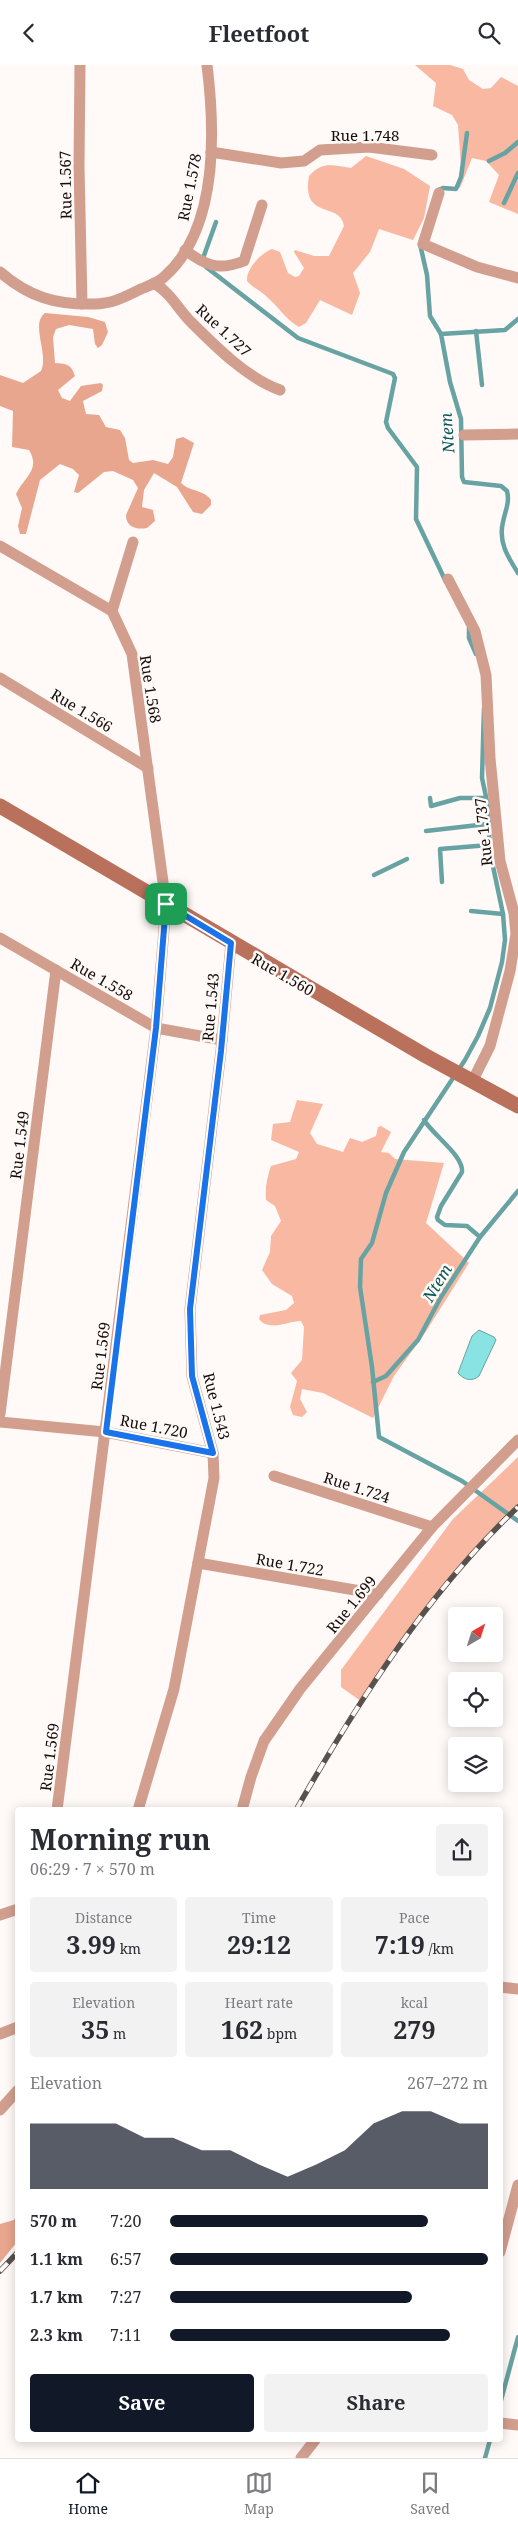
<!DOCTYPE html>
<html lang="en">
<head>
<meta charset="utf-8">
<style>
	:root { --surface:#fff; --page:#f2f2f3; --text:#2b2b33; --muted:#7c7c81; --line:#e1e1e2; --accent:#111827 }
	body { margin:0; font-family:"Noto Serif",serif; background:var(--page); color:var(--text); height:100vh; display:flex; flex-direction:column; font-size:19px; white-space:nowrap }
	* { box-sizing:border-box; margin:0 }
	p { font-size:16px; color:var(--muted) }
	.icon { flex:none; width:28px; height:28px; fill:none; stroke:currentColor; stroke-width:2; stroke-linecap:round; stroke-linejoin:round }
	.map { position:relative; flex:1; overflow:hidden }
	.details { position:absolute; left:15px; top:1742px; width:488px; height:635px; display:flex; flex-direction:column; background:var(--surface); border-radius:5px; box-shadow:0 2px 12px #0003 }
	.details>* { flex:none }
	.needle { width:32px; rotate:39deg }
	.fabs { position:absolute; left:448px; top:1542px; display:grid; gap:10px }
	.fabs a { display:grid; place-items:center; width:55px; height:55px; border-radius:5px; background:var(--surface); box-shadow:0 2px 12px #0003; font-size:25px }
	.pin { position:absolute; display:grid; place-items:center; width:42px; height:42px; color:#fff; margin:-21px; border-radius:10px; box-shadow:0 2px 8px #0006 }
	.round { display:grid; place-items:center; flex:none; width:52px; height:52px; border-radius:5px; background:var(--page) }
	.summary { display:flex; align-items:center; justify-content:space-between; height:85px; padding:0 15px }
	h1 { font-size:28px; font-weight:700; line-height:38px }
	.metrics { display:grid; grid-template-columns:repeat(3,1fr); gap:8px; height:85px; padding:5px 15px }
	.metrics div { display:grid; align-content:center; border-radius:5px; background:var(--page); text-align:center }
	.metrics b { font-size:25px; font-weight:700 }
	.metrics small { font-size:14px; font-weight:400 }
	.metrics p { font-size:14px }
	.chart { height:140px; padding:10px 15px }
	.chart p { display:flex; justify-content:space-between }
	.chart svg { width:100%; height:90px; margin-top:5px; fill:var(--accent); opacity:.7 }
	.primary-button { display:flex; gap:10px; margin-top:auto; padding:10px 15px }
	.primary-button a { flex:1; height:58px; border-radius:5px; background:var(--accent); color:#fff; font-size:20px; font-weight:700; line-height:58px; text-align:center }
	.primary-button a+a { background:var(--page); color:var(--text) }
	ul { padding:0 15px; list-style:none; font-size:16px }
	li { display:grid; grid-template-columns:80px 60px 1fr; align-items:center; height:38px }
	li i { height:12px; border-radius:6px; background:var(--accent) }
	header { display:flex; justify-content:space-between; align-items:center; height:65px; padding:0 15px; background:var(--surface); font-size:22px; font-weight:700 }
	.menu { display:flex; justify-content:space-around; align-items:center; height:70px; border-top:1px solid var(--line); background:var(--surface); font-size:14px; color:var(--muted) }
	.menu a { display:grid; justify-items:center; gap:2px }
	.menu .on { color:var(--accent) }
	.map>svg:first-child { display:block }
</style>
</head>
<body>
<header><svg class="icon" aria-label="back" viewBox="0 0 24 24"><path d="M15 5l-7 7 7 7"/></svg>Fleetfoot<svg class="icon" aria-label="search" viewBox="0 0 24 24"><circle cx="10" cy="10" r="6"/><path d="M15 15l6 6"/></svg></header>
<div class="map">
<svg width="518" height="2393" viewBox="0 0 518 2393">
	<rect width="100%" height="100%" fill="#fff9f7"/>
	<g fill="#f8b8a1">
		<path d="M415,0H450L463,4L469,15L483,24L491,23L501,12L518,21V149L489,137L499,110L486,96L472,93L460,123L457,122L461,101L458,60L452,50L433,41L436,18Z"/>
		<path d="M366,91L404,104L430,121L424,153L413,175L379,164L370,187L353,208L360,228L352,250L320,235L306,258L299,262C285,254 278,241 266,231C260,225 253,223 247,216C246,204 261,188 272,184L280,187L288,208L295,212L299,211L304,203L294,187L295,185L314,191H329L344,161C341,136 301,156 309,111C322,96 333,100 351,103Z"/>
		<path d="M297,1035L323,1039L310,1068L317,1079L343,1087L350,1073L362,1077L376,1071L378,1062L381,1061L391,1067L381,1087L389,1088L395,1094L444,1098L426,1158L469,1198L425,1268L394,1311L373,1353L323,1328L302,1324L300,1334L307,1347L302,1352L293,1350L290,1342L297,1316L291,1308L302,1295L304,1262L301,1256C288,1256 269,1267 259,1254L260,1250L286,1245L294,1238L292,1231L272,1219L262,1205L270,1187L271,1171L281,1156L275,1141L266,1135C265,1122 267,1113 271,1101L296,1094L299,1087L271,1075L273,1059L290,1057Z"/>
		<path d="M518,1392V1442C460,1497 405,1568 362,1637L341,1622V1605L453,1454Z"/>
	</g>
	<g fill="#e8a68e">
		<path d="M45,248L88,252L105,257L108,267L102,280L98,283L95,279L93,264L69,260L56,264L53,272L55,298C67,299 71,299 75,311L58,325L62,333L70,336L81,321L101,318L103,320L102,326L83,336L86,349L99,350L106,362L120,365L125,373L129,395L133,398L153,395L168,399L173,392L176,374L183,372L194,378L181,418C190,427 203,424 211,435V440L202,449L193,447L177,422L154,408L144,425L142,442L153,445L155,456L147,463C136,465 126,462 126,450L138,423L133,415L113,406L104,407L78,428L74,427L79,410L73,404L60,399L40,415L26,469H20L18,461L22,443L16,429C24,412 41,405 29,385L12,382L13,346L0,341V310L23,318L41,306C49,289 30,259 45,248Z"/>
		<path d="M17,2149V2177L0,2198V2159L14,2155Z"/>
	</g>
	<path fill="#8ae3e3" stroke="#67a3a2" d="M479,1265L494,1272L496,1275L479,1311C472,1317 464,1315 458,1308L472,1271Z"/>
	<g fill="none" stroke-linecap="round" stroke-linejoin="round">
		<g stroke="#67a3a2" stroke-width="4.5">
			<path d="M489,96L505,88L518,77"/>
			<path d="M438,125L443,123L456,124L461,112L467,68"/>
			<path d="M504,138L518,108"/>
			<path d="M420,179L427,210L430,251L441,269"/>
			<path d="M202,196L216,157"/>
			<path d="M206,202L298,273L393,309L395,313L386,357L388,363L417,402L416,454L446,517"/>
			<path d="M518,254L505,265L441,269L450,317L461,354L462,412L464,417L501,421L507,426C510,438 505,446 503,457C498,477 508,492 518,508"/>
			<path d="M476,266L482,320"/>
			<path d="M469,563V573L476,589"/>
			<path d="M484,643L482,713L488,741L490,787L503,849L505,875L502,897L490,943L478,971L465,995L404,1087L386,1128L372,1178L361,1194L360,1222L372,1302L379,1372L462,1416L518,1456"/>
			<path d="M430,733L431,741L460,733H485"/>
			<path d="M426,766L487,759"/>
			<path d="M374,810L407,794"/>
			<path d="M442,817L440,784L489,780"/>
			<path d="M471,846L503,849"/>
			<path d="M424,1055C433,1070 464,1091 462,1107L441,1141L437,1152L438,1155L445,1160L467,1161L480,1172"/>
			<path d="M373,1317L386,1311L418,1275L441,1232L480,1172L518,1126"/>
			<path d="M500,2339L518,2272"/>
			<path d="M485,2393L490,2375"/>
		</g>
		<g stroke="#d29f8f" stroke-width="11">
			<path d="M80,0L79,101L82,239"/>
			<path d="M211,87L281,98L304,96L320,85L369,82L432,90"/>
			<path d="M439,128L423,179L477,202L518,213"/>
			<path d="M185,185C206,201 219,206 244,196L262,140"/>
			<path d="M0,207C29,232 56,240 94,239C112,239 125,232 141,224C148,221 158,218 164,212C219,164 215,65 207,0"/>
			<path d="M154,218C172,229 177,243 191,257C216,282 247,313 280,325"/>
			<path d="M464,370L518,369"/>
			<path d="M0,481L112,546L132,589L166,839L156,963L57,1745"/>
			<path d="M448,514L475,566L486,610L490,693L500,796L514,848L516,869L510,906L490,981L472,1017"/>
			<path d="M112,546L133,477"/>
			<path d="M0,613L148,703"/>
			<path d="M0,873L156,963L222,975"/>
			<path d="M0,1349L56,905"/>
			<path d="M0,1357L105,1367L213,1388"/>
			<path d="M274,1411L432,1462"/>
			<path d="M198,1498L378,1529"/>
			<path d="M138,1745L174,1624L214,1413L213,1388L192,1311L190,1244L221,986L231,878"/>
			<path d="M242,1745L251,1712L264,1676L300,1624L432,1462L518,1375"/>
			<path d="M0,1850L18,1844"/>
			<path d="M500,1922L518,1924"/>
			<path d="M0,1969L18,1962"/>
			<path d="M0,2045L18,2025"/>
			<path d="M500,2187L518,2120"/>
			<path d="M500,2358L518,2360"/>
			<path d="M301,2393L315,2375"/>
		</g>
		<path stroke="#ba715b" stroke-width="15" d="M0,741L426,991L518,1041"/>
		<defs>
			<g id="rail">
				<path d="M296,1745C357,1638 428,1527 518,1442"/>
				<path d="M0,2206L18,2187"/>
			</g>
		</defs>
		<use href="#rail" stroke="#58514d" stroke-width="5.5"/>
		<use href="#rail" stroke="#fff9f7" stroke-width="4" stroke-dasharray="11" stroke-linecap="butt"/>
	</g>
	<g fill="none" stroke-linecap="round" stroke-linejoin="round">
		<defs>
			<path id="route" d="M166,839L231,878L221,986L190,1244L192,1311L213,1388L106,1367L156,963Z"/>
		</defs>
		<use href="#route" stroke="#fff" stroke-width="10"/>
		<use href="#route" stroke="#1a73e8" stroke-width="6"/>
	</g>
	<g text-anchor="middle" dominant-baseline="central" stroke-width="5" stroke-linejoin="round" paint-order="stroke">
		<g font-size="15" fill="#150d09" stroke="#fff9f7">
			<text x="365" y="70">Rue 1.748</text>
			<text transform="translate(65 120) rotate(-91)">Rue 1.567</text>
			<text transform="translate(189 122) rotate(-79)">Rue 1.578</text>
			<text transform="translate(224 265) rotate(43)">Rue 1.727</text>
			<text transform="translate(151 624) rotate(81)">Rue 1.568</text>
			<text transform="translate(82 645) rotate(31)">Rue 1.566</text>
			<text transform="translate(483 767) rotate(-96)">Rue 1.737</text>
			<text transform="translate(283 909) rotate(30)">Rue 1.560</text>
			<text transform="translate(102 914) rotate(30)">Rue 1.558</text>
			<text transform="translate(210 942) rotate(-85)">Rue 1.543</text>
			<text transform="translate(19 1080) rotate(-83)">Rue 1.549</text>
			<text transform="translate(100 1291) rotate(-83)">Rue 1.569</text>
			<text transform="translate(217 1341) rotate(76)">Rue 1.543</text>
			<text transform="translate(154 1361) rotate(11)">Rue 1.720</text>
			<text transform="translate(357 1422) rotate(18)">Rue 1.724</text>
			<text transform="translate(290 1499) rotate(10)">Rue 1.722</text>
			<text transform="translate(351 1539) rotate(-51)">Rue 1.699</text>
			<text transform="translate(49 1692) rotate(-83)">Rue 1.569</text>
		</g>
		<g font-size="16" font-style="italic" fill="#055758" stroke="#fff9f7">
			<text transform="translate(447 368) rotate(-94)">Ntem</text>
			<text transform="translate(437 1218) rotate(-59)">Ntem</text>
		</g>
	</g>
</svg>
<div class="fabs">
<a><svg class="needle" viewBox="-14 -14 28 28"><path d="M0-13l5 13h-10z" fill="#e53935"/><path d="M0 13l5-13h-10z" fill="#7c7c81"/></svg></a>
<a><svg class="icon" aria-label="locate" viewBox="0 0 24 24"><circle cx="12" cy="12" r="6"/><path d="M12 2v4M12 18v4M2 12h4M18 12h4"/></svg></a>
<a><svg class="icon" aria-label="layers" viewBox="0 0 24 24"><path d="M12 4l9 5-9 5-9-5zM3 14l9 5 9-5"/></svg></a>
</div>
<div class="pin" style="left:166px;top:839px;background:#1e9e55"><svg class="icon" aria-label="arrive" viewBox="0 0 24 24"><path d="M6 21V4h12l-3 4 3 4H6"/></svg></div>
<section class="details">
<div class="summary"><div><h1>Morning run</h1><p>06:29 · 7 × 570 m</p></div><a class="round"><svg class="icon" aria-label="share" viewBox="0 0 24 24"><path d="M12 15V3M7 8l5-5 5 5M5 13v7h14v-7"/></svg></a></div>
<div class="metrics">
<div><p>Distance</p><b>3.99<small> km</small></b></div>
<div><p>Time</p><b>29:12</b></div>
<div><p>Pace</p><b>7:19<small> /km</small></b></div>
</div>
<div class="metrics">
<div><p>Elevation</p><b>35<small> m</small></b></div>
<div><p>Heart rate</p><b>162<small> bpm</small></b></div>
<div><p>kcal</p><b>279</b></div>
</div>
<div class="chart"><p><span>Elevation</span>267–272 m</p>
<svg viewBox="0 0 160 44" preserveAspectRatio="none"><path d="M0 44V12L10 12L20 12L30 12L40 19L50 19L60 25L70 25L80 32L90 38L100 32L110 25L120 12L130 6L140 6L150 12L160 12V44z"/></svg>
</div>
<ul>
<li><b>570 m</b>7:20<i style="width:81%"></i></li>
<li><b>1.1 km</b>6:57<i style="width:100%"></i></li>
<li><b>1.7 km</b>7:27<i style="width:76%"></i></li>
<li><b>2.3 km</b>7:11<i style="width:88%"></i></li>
</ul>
<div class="primary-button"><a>Save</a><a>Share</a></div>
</section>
</div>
<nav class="menu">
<a class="on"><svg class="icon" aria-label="home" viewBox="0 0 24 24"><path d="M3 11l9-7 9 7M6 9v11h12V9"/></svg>Home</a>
<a><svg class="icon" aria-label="map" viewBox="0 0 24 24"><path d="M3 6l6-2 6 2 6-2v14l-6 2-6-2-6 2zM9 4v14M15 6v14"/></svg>Map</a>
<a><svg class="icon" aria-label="saved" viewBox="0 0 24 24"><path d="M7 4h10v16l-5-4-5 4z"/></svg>Saved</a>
</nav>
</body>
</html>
